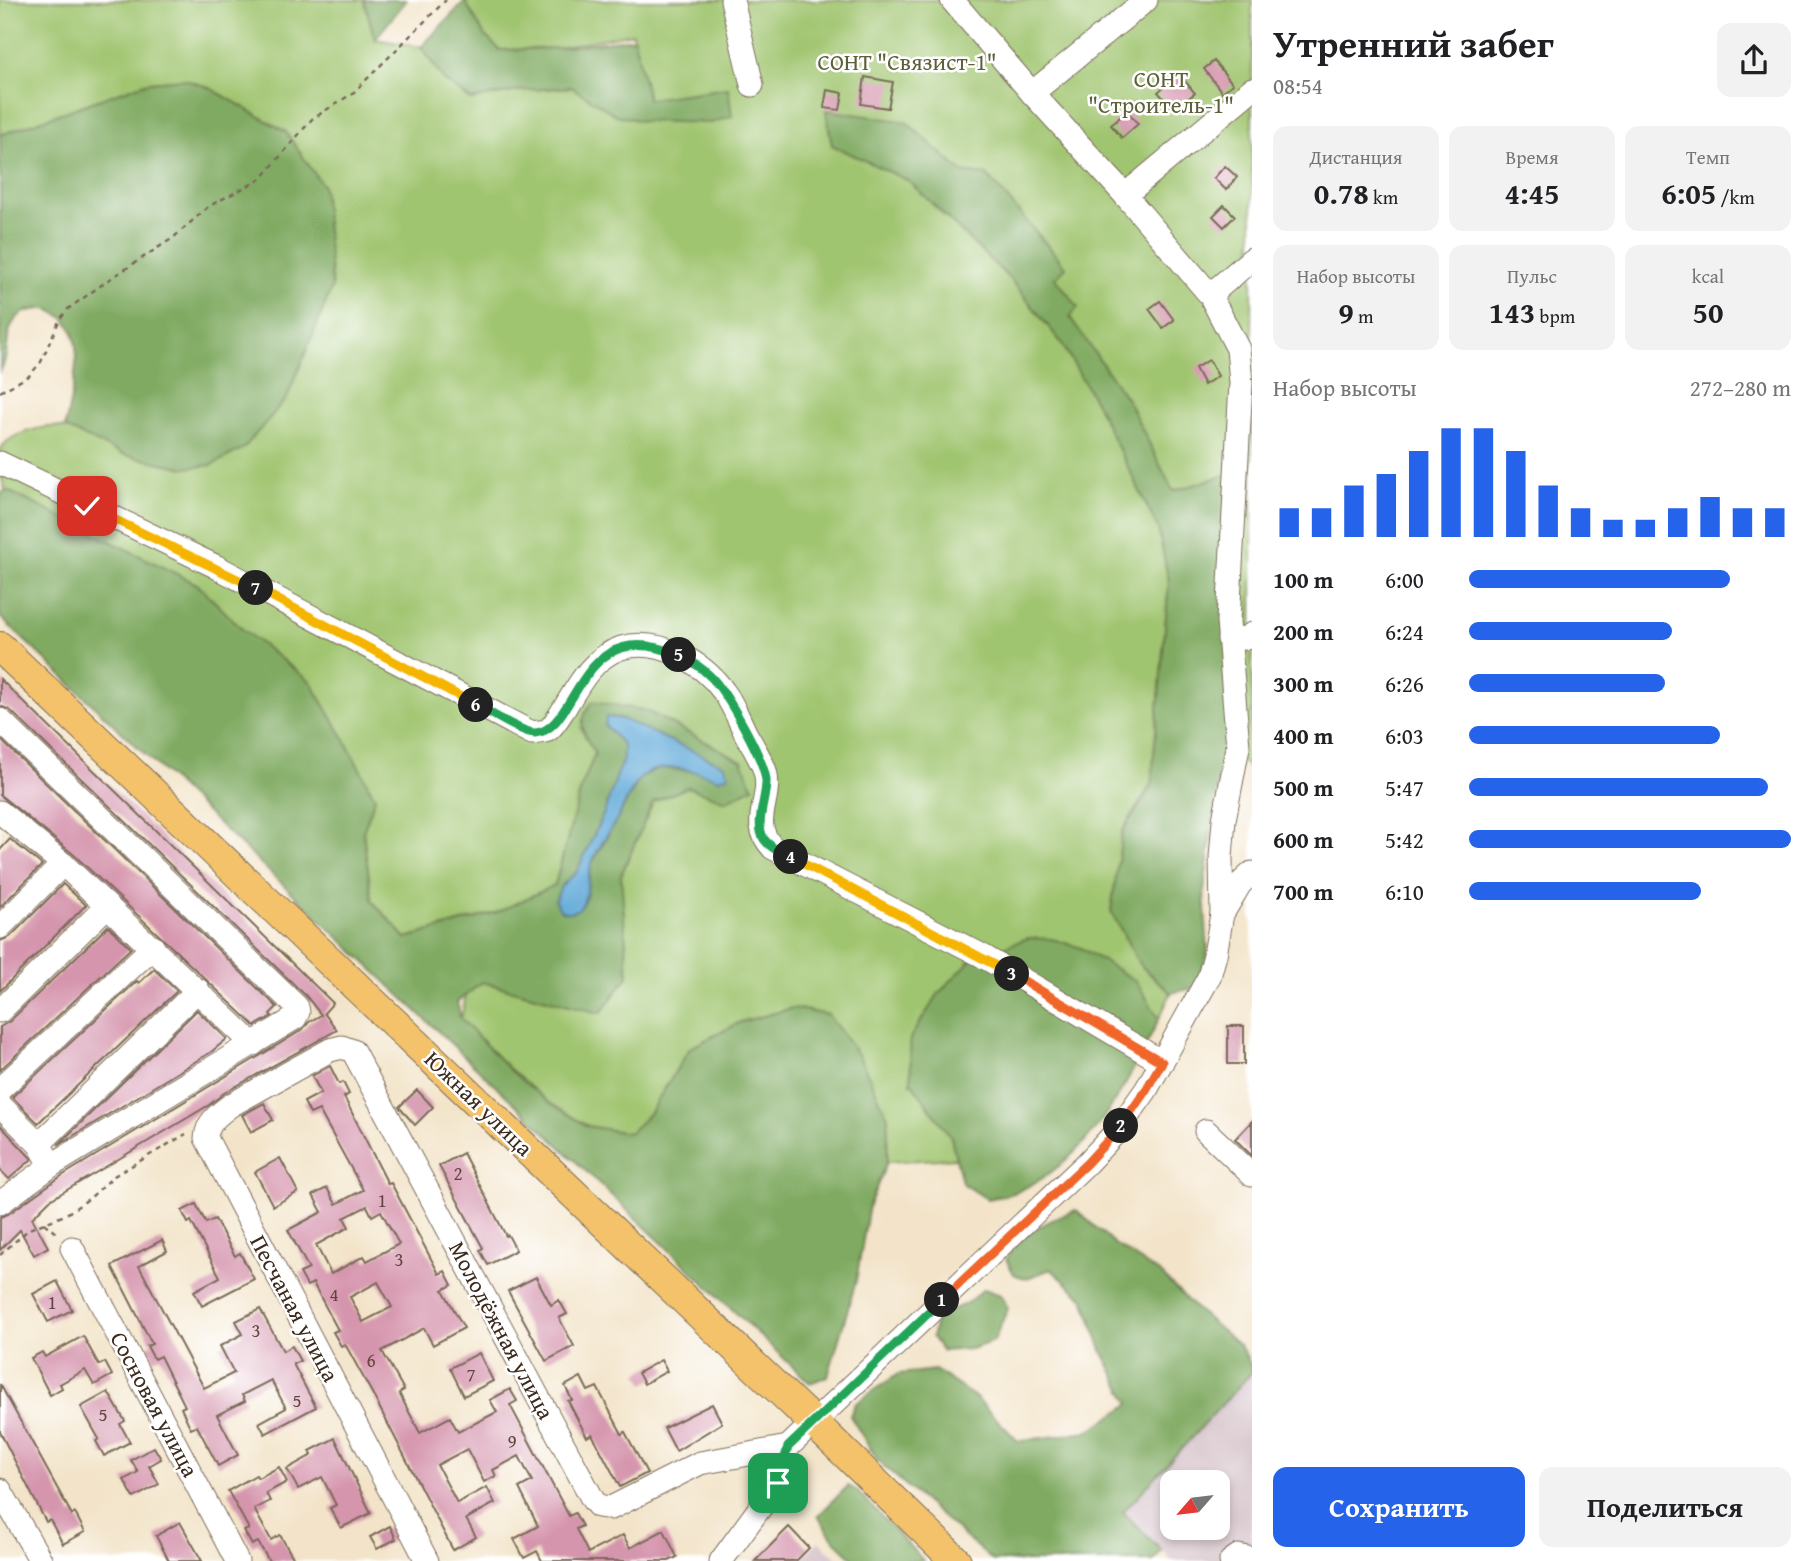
<!DOCTYPE html>
<html lang="ru">
<head>
<meta charset="utf-8">
<style>
	:root { --surface:#fff; --page:#f2f2f2; --text:#202124; --muted:#757577; --accent:#2563eb }
	body { margin:0; font-family:"Gentium Book Plus",serif; background:var(--page); color:var(--text); height:100vh; display:flex; flex-direction:column; font-size:26px; white-space:nowrap }
	* { box-sizing:border-box; margin:0 }
	p { font-size:23px; color:var(--muted) }
	.icon { flex:none; width:38px; height:38px; fill:none; stroke:currentColor; stroke-width:2; stroke-linecap:round; stroke-linejoin:round }
	.map { position:relative; flex:1; overflow:hidden }
	.drawer { display:flex; flex-direction:column; background:var(--surface); width:560px }
	.drawer>* { flex:none }
	.needle { width:46px; rotate:242deg }
	.controls { position:absolute; left:1160px; top:1470px; display:grid; gap:14px }
	.controls a { display:grid; place-items:center; width:70px; height:70px; border-radius:14px; background:var(--surface); box-shadow:0 4px 10px #0003; font-size:35px }
	.pin { position:absolute; display:grid; place-items:center; width:60px; height:60px; color:#fff; margin:-30px; border-radius:14px; box-shadow:0 4px 10px #0006 }
	.km { position:absolute; width:35px; height:35px; margin:-18px; border-radius:50%; background:#222; color:#fff; font-size:19px; line-height:35px; text-align:center }
	.round { display:grid; place-items:center; flex:none; width:74px; height:74px; border-radius:14px; background:var(--page) }
	.summary { display:flex; align-items:center; justify-content:space-between; height:119px; padding:0 21px }
	h1 { font-size:38px; font-weight:800; line-height:52px }
	.metrics { display:grid; grid-template-columns:repeat(3,1fr); gap:10px; height:119px; padding:7px 21px }
	.metrics div { display:grid; align-content:center; border-radius:14px; background:var(--page); text-align:center }
	.metrics b { font-size:30px; font-weight:800 }
	.metrics small { font-size:19px; font-weight:400 }
	.metrics p { font-size:19px }
	.chart { height:196px; padding:14px 21px }
	.chart p { display:flex; justify-content:space-between }
	.chart svg { width:100%; height:126px; margin-top:7px; stroke:var(--accent); stroke-width:6 }
	.cta { display:flex; gap:14px; margin-top:auto; padding:14px 21px }
	.cta a { flex:1; height:80px; border-radius:14px; background:var(--accent); color:#fff; font-size:28px; font-weight:800; line-height:80px; text-align:center }
	.cta a+a { background:var(--page); color:var(--text) }
	ul { padding:0 21px; list-style:none; font-size:23px }
	li { display:grid; grid-template-columns:112px 84px 1fr; align-items:center; height:52px }
	li i { height:18px; border-radius:9px; background:var(--accent) }
	main { display:flex; flex:1; min-height:0 }
	.map>svg:first-child { display:block }
</style>
</head>
<body>
<main>
<div class="map">
<svg width="1252" height="1561" viewBox="0 0 1252 1561">
	<rect width="100%" height="100%" fill="#fff"/>
	<filter id="ink" filterUnits="userSpaceOnUse"><feTurbulence type="fractalNoise" baseFrequency=".0143" numOctaves="2"/><feDisplacementMap in="SourceGraphic" scale="14" xChannelSelector="R" yChannelSelector="G"/><feConvolveMatrix kernelMatrix="1 2 1 2 8 2 1 2 1" color-interpolation-filters="sRGB"/></filter>
	<filter id="wash" filterUnits="userSpaceOnUse"><feTurbulence type="fractalNoise" baseFrequency=".00686" numOctaves="4" result="noise"/><feDisplacementMap in="SourceGraphic" scale="28" xChannelSelector="R" yChannelSelector="G"/><feGaussianBlur stdDeviation="1.57" result="paint"/><feColorMatrix in="noise" values="0 0 0 0 0 0 0 0 0 0 0 0 0 0 0 0 0 1.4 0 .05"/><feComposite in="paint" operator="in"/></filter>
	<g filter="url(#wash)">
		<rect width="100%" height="100%" fill="#f3e4c9"/>
		<g fill="#d2bec5" fill-rule="evenodd">
			<path d="M1252,1372V1561H1172L1123,1512ZM1172,1482H1218V1528H1172Z"/>
			<path d="M819,1541L839,1561H799Z"/>
		</g>
		<path fill="#a0c56f" stroke="#6e7846" stroke-width="2" d="M0,0H364L375,39L421,47L445,81L471,100L517,91L572,87L617,115L648,99L632,33L558,48L500,50L482,33L464,0H1252V771L1229,749V474L1173,492L1128,401L1069,317L1078,307L1055,277L1065,267L906,122L826,111L832,145L909,181L1012,281L1061,342L1096,403L1158,528L1169,582L1152,782L1122,832L1139,964L1171,993L1159,1019L1131,978L911,1082L951,1137L956,1158L887,1162L888,1116L828,1015L793,1008L741,1022L690,1048L649,1114L630,1133C616,1131 599,1131 586,1125C542,1106 494,1054 461,1019L466,995L482,982L601,1013L628,976L621,875L653,802L688,787L726,801L753,787L581,728L595,754L581,788L555,885L498,912L406,938L372,901L363,832L375,798L242,629L197,584L6,490C0,481 0,460 1,449C10,432 48,424 66,428C84,432 107,447 125,455L286,132L210,88L47,120L0,135Z"/>
		<g fill="#80aa62" stroke="#5e6a40" stroke-width="2" fill-rule="evenodd">
			<path d="M364,0H407L375,39Z"/>
			<path d="M465,1L485,36L500,50L558,48L634,38L648,99L728,88L732,116L711,123L642,121L616,115L571,87L517,91L471,100L445,81L421,47Z"/>
			<path d="M184,79L210,88L286,132L323,186L332,287L287,398L244,448L212,465L185,468L125,455L65,428C70,397 91,334 59,315C54,312 50,309 44,309C34,309 21,311 15,320C3,335 11,356 0,371V135L148,82Z"/>
			<path d="M826,110L906,122L962,172L987,175L1066,267L1055,278L1078,307L1070,317L1128,401L1173,491L1229,474V746L1221,754L1204,891L1208,953L1195,988L1171,993L1139,964L1111,911L1122,832L1151,788L1169,582L1158,528L1096,403L1061,342L1012,281L909,181L832,145Z"/>
			<path d="M6,490L197,584L242,629L311,682L347,744L375,798L363,832L372,901L406,938L498,912L555,885L581,788L595,754C583,732 575,724 593,701L647,711L742,761L753,787L726,801L688,787L653,802L621,875L628,976L600,1013L482,982L457,1002L461,1019L509,1069L547,1101L587,1126L629,1133L649,1114L690,1048L741,1022L793,1008L828,1015L859,1056L888,1117L887,1162L869,1205L856,1281L828,1376L810,1383L0,617V494ZM607,717L622,719L724,766L719,779L702,772L658,768L640,778L591,865L586,897L561,886L577,872L604,813L623,759L624,745L605,726Z"/>
			<path d="M1028,938L1052,939L1081,948L1136,981L1159,1019C1127,1084 1089,1161 1018,1191C1009,1195 997,1197 987,1199L962,1183L951,1137L911,1082L910,1038L939,993L972,959Z"/>
			<path d="M1076,1210L1116,1245L1161,1274L1195,1308L1240,1346L1252,1368V1372L1123,1512L1162,1551L1153,1561H993L878,1461L850,1416L855,1404L898,1374L935,1370L975,1397L1018,1441L1087,1432L1130,1404L1103,1353L1084,1299L1051,1269L1025,1279L1014,1274L1006,1259C1020,1233 1049,1220 1076,1210Z"/>
			<path d="M984,1289L1001,1295L1008,1308L994,1341L971,1349L942,1351L932,1337L937,1317L967,1303Z"/>
			<path d="M848,1486L856,1490L924,1561H856L834,1540L818,1516Z"/>
		</g>
		<path fill="#62aad9" stroke="#4e6a7c" stroke-width="2" d="M606,717L622,719L724,765L729,775L719,779C698,771 655,758 638,781C630,792 624,806 617,819C609,833 596,850 591,866C585,884 591,918 561,911L555,901L561,886L577,872L604,813L623,759V745L605,725Z"/>
		<g id="blocks">
			<g fill="#d595ad" fill-rule="evenodd">
				<path d="M1214,61L1233,84L1222,92L1204,69Z"/>
				<path d="M1179,74L1195,93L1174,110L1158,92Z"/>
				<path d="M865,77L893,82L888,108L861,104Z"/>
				<path d="M827,90L843,93L840,110L824,108Z"/>
				<path d="M1127,111L1138,124L1122,138L1111,125Z"/>
				<path d="M1225,166L1237,177L1226,190L1214,178Z"/>
				<path d="M1224,205L1235,216L1224,227L1213,216Z"/>
				<path d="M1160,301L1174,320L1163,328L1149,309Z"/>
				<path d="M1209,360L1218,376L1204,385L1195,368Z"/>
				<path d="M0,679L333,1003L324,1013L337,1030L224,1093L209,1105L50,1200L32,1218L48,1247L34,1255L20,1230L0,1250V1217L8,1214L60,1177L302,1030L309,1022L321,1015L307,997L10,710L0,706Z"/>
				<path d="M0,739L277,1007L270,1014L272,1016L255,1026L73,854L0,795Z"/>
				<path d="M10,839L42,865L0,907V850Z"/>
				<path d="M63,884L86,905L0,991V941L10,937Z"/>
				<path d="M108,926L131,948L0,1070V1027L10,1021Z"/>
				<path d="M154,969L177,991L38,1123L12,1097L137,981L139,983Z"/>
				<path d="M197,1010L227,1039L211,1052L58,1145Z"/>
				<rect x="1228" y="1026" width="16" height="38"/>
				<path d="M330,1066L339,1084L343,1082L349,1094L344,1097L388,1184L391,1183L439,1274L445,1271L452,1285L443,1290L464,1328L433,1345L424,1328L382,1351L404,1390L399,1393L420,1433L450,1417L458,1432L497,1412L490,1400L510,1389L517,1401L510,1405L569,1516L575,1513L582,1526L576,1529L588,1553L623,1535L630,1548L664,1530L677,1557L669,1561H542L537,1551L524,1558L514,1539L538,1526L519,1488L532,1481L519,1456L493,1470L496,1476L484,1482L467,1449L437,1465L457,1503L487,1487L495,1503L466,1519L476,1537L453,1550L372,1393L345,1344L341,1346L333,1332L338,1330L313,1283L307,1286L300,1273L309,1269L288,1230L322,1212L313,1195L327,1188L336,1204L363,1190L319,1110L310,1114L304,1102L321,1093L312,1076ZM367,1206L372,1216L381,1211L399,1244L367,1261L364,1256L331,1274L316,1245L349,1227L344,1218ZM378,1282L392,1307L363,1322L350,1297Z"/>
				<path d="M417,1090L433,1107L415,1125L399,1107Z"/>
				<path d="M264,1103L273,1120L251,1132L242,1115Z"/>
				<path d="M1252,1121V1156L1235,1139Z"/>
				<path d="M0,1125L32,1159L9,1179L0,1170Z"/>
				<path d="M463,1153L506,1236L508,1235L516,1250L488,1265L480,1250L483,1248L439,1166Z"/>
				<path d="M280,1158L298,1192L273,1206L255,1172Z"/>
				<path d="M196,1204L206,1223L215,1219L235,1256L240,1253L254,1279L202,1306L194,1291L220,1277L191,1221L188,1223L182,1211Z"/>
				<path d="M162,1240L167,1251L139,1266L204,1388L234,1373L220,1346L243,1334L236,1321L260,1309L283,1351L292,1346L300,1361L293,1364L316,1407L265,1434L259,1423L286,1408L271,1380L242,1395L245,1401L217,1415L238,1455L218,1466L197,1426L191,1429L181,1408L185,1406L160,1356L154,1359L147,1346L152,1344L112,1266Z"/>
				<path d="M536,1277L551,1305L559,1300L567,1314L559,1318L574,1346L546,1361L508,1291Z"/>
				<path d="M57,1281L72,1310L48,1322L33,1294Z"/>
				<path d="M83,1336L99,1365L105,1362L112,1375L94,1385L85,1370L60,1384L62,1388L50,1395L31,1358L42,1352L45,1357Z"/>
				<path d="M479,1353L493,1381L464,1396L450,1368Z"/>
				<path d="M661,1360L667,1371L644,1384L638,1373Z"/>
				<path d="M581,1377L588,1391L597,1387L622,1434L625,1432L647,1473L620,1487L592,1434L587,1437L568,1401L572,1400L565,1386Z"/>
				<path d="M0,1384L72,1515L75,1513L85,1532L63,1544L50,1520L46,1522L0,1432Z"/>
				<path d="M108,1392L125,1421L120,1424L130,1442L104,1456L96,1441L99,1439L81,1407Z"/>
				<path d="M712,1404L722,1423L676,1451L664,1428Z"/>
				<path d="M335,1438L371,1513L341,1528L330,1508L336,1505L322,1477L298,1489L287,1469L312,1455L310,1451Z"/>
				<path d="M154,1447L161,1459L149,1466L159,1484L134,1498L124,1480L138,1472L131,1460Z"/>
				<path d="M279,1467L287,1482L266,1493L270,1501L254,1509L271,1540L280,1535L295,1561H269L258,1542L252,1545L244,1531L249,1529L228,1491L256,1475L258,1478Z"/>
				<path d="M180,1522L202,1561H169L156,1536Z"/>
				<path d="M390,1526L396,1539L377,1549L370,1537Z"/>
				<path d="M789,1527L809,1548L796,1561H755Z"/>
			</g>
		</g>
	</g>
	<g filter="url(#ink)">
		<use href="#blocks" fill-opacity="0" stroke="#7b6b5a" stroke-width="2"/>
		<g fill="none" stroke-linecap="round" stroke-linejoin="round">
			<defs>
				<g id="minor">
					<path d="M732,0L752,85"/>
					<path d="M952,0L1032,93L1125,195L1210,295L1238,349L1241,383L1228,621L1238,747L1224,820L1221,857L1222,914"/>
					<path d="M1032,93L1146,0"/>
					<path d="M1125,195L1252,89"/>
					<path d="M1210,295L1252,259"/>
					<path d="M0,463L215,566L532,733C537,732 544,732 548,730C554,726 560,715 564,709C579,684 592,658 621,648C659,637 703,662 724,692C733,704 739,720 746,734C752,745 759,756 764,768C775,798 747,821 773,848L981,955L1162,1062"/>
					<path d="M1229,639L1246,638L1252,634"/>
					<path d="M0,720L297,1007L298,1012L295,1018L52,1165L0,1203"/>
					<path d="M0,812L63,864L253,1044"/>
					<path d="M0,927L63,864"/>
					<path d="M0,1011L107,906"/>
					<path d="M0,1089L153,947"/>
					<path d="M0,1105L39,1144L46,1156"/>
					<path d="M1206,1131L1252,1175"/>
					<path d="M39,1144L198,990"/>
					<path d="M72,1248L237,1561"/>
					<path d="M0,1490L41,1561"/>
					<path d="M427,1561L206,1138C207,1122 219,1114 231,1105L330,1050L342,1047L353,1051L593,1500L598,1506L611,1508L700,1463L788,1447"/>
					<path d="M721,1561L778,1483L788,1447L1087,1163L1117,1131L1146,1090L1209,977L1215,955L1222,914L1240,884L1252,873"/>
					<path d="M1231,1561L1238,1556L1252,1559"/>
				</g>
				<path id="major" d="M0,647L813,1422L956,1561"/>
			</defs>
			<use href="#minor" stroke="#7b6b5a" stroke-width="25"/>
			<use href="#major" stroke="#7b6b5a" stroke-width="32"/>
			<g stroke="#7b6b5a" stroke-width="2.5" stroke-dasharray="5 5" stroke-linecap="butt">
				<path d="M0,392L29,376L41,362L59,321L68,309L107,281L173,238L209,206L261,179L312,119L353,93L446,0"/>
				<path d="M44,1223L58,1235"/>
				<path d="M0,1255L29,1229L65,1215L90,1198L114,1176L186,1134"/>
			</g>
			<use href="#minor" stroke="#fff" stroke-width="23"/>
			<use href="#major" stroke="#f3c26a" stroke-width="30"/>
		</g>
	</g>
	<g fill="none" stroke-linecap="round" stroke-linejoin="round" filter="url(#ink)">
		<defs>
			<path id="split-1" d="M778,1483L788,1447L942,1300"/>
			<path id="split-2" d="M942,1300L1087,1163L1121,1126"/>
			<path id="split-3" d="M1012,974L1162,1062L1146,1090L1121,1126"/>
			<path id="split-4" d="M791,857L1012,974"/>
			<path id="split-5" d="M679,655C690,660 701,667 710,676C726,691 764,759 766,780C767,798 754,823 764,839C770,848 782,853 791,857"/>
			<path id="split-6" d="M476,705C490,712 521,733 535,733C579,731 577,611 679,655"/>
			<path id="split-7" d="M256,588L476,705"/>
			<path id="split-8" d="M87,506L256,588"/>
		</defs>
		<use href="#split-1" stroke="#fff" stroke-width="14"/>
		<use href="#split-2" stroke="#fff" stroke-width="14"/>
		<use href="#split-3" stroke="#fff" stroke-width="14"/>
		<use href="#split-4" stroke="#fff" stroke-width="14"/>
		<use href="#split-5" stroke="#fff" stroke-width="14"/>
		<use href="#split-6" stroke="#fff" stroke-width="14"/>
		<use href="#split-7" stroke="#fff" stroke-width="14"/>
		<use href="#split-8" stroke="#fff" stroke-width="14"/>
		<use href="#split-1" stroke="#22a559" stroke-width="9"/>
		<use href="#split-2" stroke="#f0652b" stroke-width="9"/>
		<use href="#split-3" stroke="#f0652b" stroke-width="9"/>
		<use href="#split-4" stroke="#f5b400" stroke-width="9"/>
		<use href="#split-5" stroke="#22a559" stroke-width="9"/>
		<use href="#split-6" stroke="#22a559" stroke-width="9"/>
		<use href="#split-7" stroke="#f5b400" stroke-width="9"/>
		<use href="#split-8" stroke="#f5b400" stroke-width="9"/>
	</g>
	<g text-anchor="middle" dominant-baseline="central" stroke-width="5" stroke-linejoin="round" paint-order="stroke">
		<g font-size="19" fill="#624542">
			<text x="458" y="1173">2</text>
			<text x="382" y="1200">1</text>
			<text x="399" y="1259">3</text>
			<text x="334" y="1294">4</text>
			<text x="52" y="1302">1</text>
			<text x="256" y="1330">3</text>
			<text x="371" y="1360">6</text>
			<text x="471" y="1374">7</text>
			<text x="297" y="1400">5</text>
			<text x="103" y="1414">5</text>
			<text x="512" y="1441">9</text>
		</g>
		<g font-size="23" fill="#5e603a" stroke="#fff">
			<text x="907" y="61">СОНТ "Связист-1"</text>
			<text x="1161" y="78">СОНТ<tspan x="1161" dy="26">"Строитель-1"</tspan></text>
		</g>
		<g font-size="23" fill="#3b2a1e" stroke="#fff">
			<text transform="translate(479 1103) rotate(44)">Южная улица</text>
			<text transform="translate(295 1308) rotate(62)">Песчаная улица</text>
			<text transform="translate(502 1330) rotate(62)">Молодёжная улица</text>
			<text transform="translate(155 1404) rotate(62)">Сосновая улица</text>
		</g>
	</g>
</svg>
<div class="controls">
<a><svg class="needle" viewBox="-14 -14 28 28"><path d="M0-13l5 13h-10z" fill="#e53935"/><path d="M0 13l5-13h-10z" fill="#757577"/></svg></a>
</div>
<div class="pin" style="left:778px;top:1483px;background:#1e9e55"><svg class="icon" aria-label="arrive" viewBox="0 0 24 24"><path d="M6 21V4h12l-3 4 3 4H6"/></svg></div>
<div class="pin" style="left:87px;top:506px;background:#d93025"><svg class="icon" aria-label="check" viewBox="0 0 24 24"><path d="M5 12l5 5 9-10"/></svg></div>
<b class="km" style="left:942px;top:1300px">1</b>
<b class="km" style="left:1121px;top:1126px">2</b>
<b class="km" style="left:1012px;top:974px">3</b>
<b class="km" style="left:791px;top:857px">4</b>
<b class="km" style="left:679px;top:655px">5</b>
<b class="km" style="left:476px;top:705px">6</b>
<b class="km" style="left:256px;top:588px">7</b>
</div>
<section class="drawer">
<div class="summary"><div><h1>Утренний забег</h1><p>08:54</p></div><a class="round"><svg class="icon" aria-label="share" viewBox="0 0 24 24"><path d="M12 15V3M7 8l5-5 5 5M5 13v7h14v-7"/></svg></a></div>
<div class="metrics">
<div><p>Дистанция</p><b>0.78<small> km</small></b></div>
<div><p>Время</p><b>4:45</b></div>
<div><p>Темп</p><b>6:05<small> /km</small></b></div>
</div>
<div class="metrics">
<div><p>Набор высоты</p><b>9<small> m</small></b></div>
<div><p>Пульс</p><b>143<small> bpm</small></b></div>
<div><p>kcal</p><b>50</b></div>
</div>
<div class="chart"><p><span>Набор высоты</span>272–280 m</p>
<svg viewBox="0 0 160 44" preserveAspectRatio="none"><path d="M5 44V34M15 44V34M25 44V26M35 44V22M45 44V14M55 44V6M65 44V6M75 44V14M85 44V26M95 44V34M105 44V38M115 44V38M125 44V34M135 44V30M145 44V34M155 44V34"/></svg>
</div>
<ul>
<li><b>100 m</b>6:00<i style="width:81%"></i></li>
<li><b>200 m</b>6:24<i style="width:63%"></i></li>
<li><b>300 m</b>6:26<i style="width:61%"></i></li>
<li><b>400 m</b>6:03<i style="width:78%"></i></li>
<li><b>500 m</b>5:47<i style="width:93%"></i></li>
<li><b>600 m</b>5:42<i style="width:100%"></i></li>
<li><b>700 m</b>6:10<i style="width:72%"></i></li>
</ul>
<div class="cta"><a>Сохранить</a><a>Поделиться</a></div>
</section>
</main>
</body>
</html>
